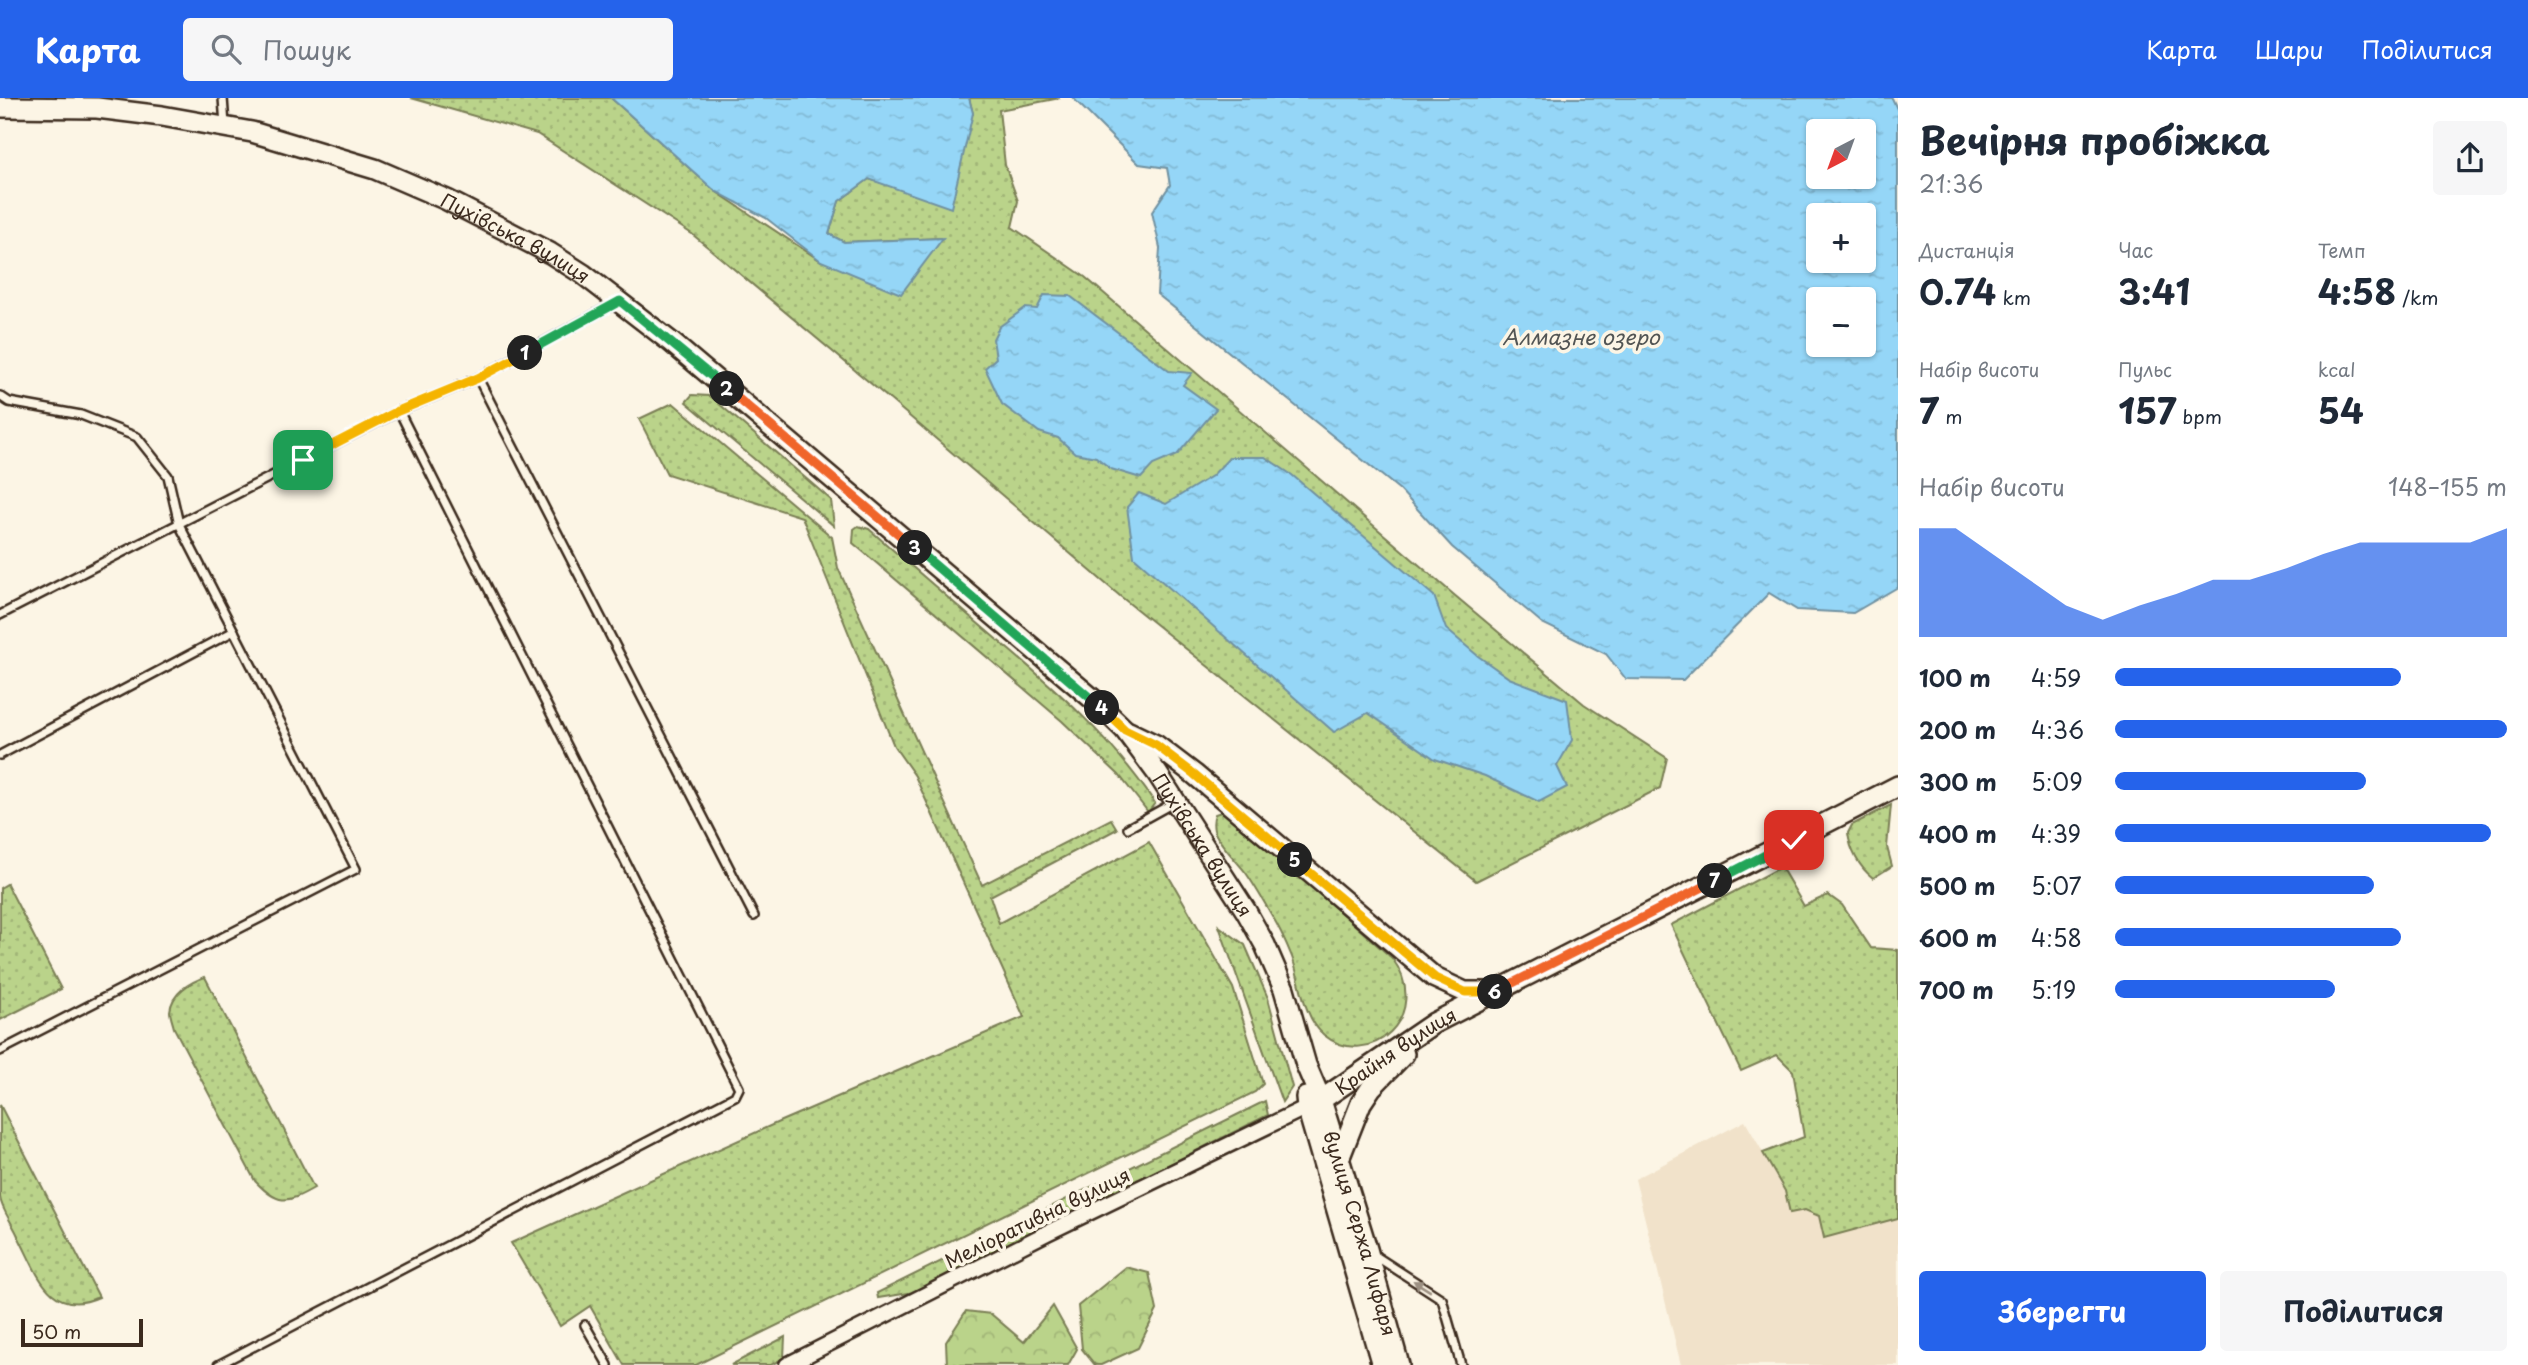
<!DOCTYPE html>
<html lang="uk">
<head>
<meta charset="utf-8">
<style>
	:root { --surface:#fff; --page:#f6f6f7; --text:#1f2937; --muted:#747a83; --accent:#2563eb }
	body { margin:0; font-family:"Playpen Sans",sans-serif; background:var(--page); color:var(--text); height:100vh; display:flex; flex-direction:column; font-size:26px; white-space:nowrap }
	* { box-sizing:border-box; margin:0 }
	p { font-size:23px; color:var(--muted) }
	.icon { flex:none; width:38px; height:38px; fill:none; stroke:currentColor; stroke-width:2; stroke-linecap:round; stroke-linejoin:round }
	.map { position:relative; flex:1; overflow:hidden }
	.sheet { display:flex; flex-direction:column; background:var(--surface); width:630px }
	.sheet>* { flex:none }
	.needle { width:46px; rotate:221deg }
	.fabs { position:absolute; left:1806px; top:21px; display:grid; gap:14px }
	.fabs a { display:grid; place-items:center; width:70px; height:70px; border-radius:7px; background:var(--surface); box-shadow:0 2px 5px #0004; font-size:35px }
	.scale { position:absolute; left:21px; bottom:18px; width:122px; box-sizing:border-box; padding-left:7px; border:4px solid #3b2a1e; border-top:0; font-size:19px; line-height:24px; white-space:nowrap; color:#3b2a1e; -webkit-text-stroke:5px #fcf5e5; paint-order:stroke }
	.pin { position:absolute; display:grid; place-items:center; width:60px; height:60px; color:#fff; margin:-30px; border-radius:14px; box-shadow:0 4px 10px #0006 }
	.km { position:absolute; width:35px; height:35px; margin:-18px; border-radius:50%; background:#222; color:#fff; font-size:19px; line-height:35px; text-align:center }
	.round { display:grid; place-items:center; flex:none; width:74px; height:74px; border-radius:7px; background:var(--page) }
	.headline { display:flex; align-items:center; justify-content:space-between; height:119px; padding:0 21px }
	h1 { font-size:38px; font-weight:700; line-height:52px }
	.metrics { display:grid; grid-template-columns:repeat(3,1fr); gap:10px; height:119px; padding:7px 21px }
	.metrics div { display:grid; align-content:center }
	.metrics b { font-size:35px; font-weight:700 }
	.metrics small { font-size:19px; font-weight:400 }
	.metrics p { font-size:19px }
	.chart { height:196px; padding:14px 21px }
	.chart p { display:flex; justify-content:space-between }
	.chart svg { width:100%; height:126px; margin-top:7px; fill:var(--accent); opacity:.7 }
	.action { display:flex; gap:14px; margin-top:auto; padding:14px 21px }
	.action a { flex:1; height:80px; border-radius:7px; background:var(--accent); color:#fff; font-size:28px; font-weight:700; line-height:80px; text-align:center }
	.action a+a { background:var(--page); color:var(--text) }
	ul { padding:0 21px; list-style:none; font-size:23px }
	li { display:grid; grid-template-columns:112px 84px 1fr; align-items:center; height:52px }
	li i { height:18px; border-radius:9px; background:var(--accent) }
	header { display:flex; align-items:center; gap:42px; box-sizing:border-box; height:98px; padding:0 35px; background:var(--accent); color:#fff }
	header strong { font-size:33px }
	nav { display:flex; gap:38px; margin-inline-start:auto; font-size:24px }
	.search { width:490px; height:63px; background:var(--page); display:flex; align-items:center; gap:18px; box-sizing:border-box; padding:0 24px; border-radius:7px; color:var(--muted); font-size:26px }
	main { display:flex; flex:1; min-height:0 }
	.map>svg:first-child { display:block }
</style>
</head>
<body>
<header>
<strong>Карта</strong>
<div class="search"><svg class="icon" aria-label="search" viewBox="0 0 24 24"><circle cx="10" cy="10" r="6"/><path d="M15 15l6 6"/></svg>Пошук</div>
<nav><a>Карта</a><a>Шари</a><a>Поділитися</a></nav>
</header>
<main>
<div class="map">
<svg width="1898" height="1267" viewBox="0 0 1898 1267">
	<defs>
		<pattern id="grass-dots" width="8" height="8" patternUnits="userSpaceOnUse" patternTransform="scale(1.75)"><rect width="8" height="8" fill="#bad38a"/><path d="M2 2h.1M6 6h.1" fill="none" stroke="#a1b577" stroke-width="1.8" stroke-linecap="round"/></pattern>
		<pattern id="forest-crowns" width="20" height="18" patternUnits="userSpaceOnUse" patternTransform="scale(1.75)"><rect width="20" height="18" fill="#bad38a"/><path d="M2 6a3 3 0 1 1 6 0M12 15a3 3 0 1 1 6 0" fill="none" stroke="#a1b577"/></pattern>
		<pattern id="water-ripples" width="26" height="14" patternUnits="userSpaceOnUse" patternTransform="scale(1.75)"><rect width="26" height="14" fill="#95d6f7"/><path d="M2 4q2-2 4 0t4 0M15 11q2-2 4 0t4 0" fill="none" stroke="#81b8d3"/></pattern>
	</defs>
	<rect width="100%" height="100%" fill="#fcf5e5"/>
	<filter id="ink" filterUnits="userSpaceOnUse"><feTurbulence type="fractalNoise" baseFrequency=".0143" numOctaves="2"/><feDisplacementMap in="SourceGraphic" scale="14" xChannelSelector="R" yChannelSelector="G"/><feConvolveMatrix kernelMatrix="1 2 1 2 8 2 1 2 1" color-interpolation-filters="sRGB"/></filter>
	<g filter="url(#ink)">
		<path fill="#f1e2ca" d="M1745,1023L1785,1093L1790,1115L1805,1112L1819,1118L1824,1140L1898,1120V1267H1681L1635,1081Z"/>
		<g fill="url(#grass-dots)" stroke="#7a7e54" stroke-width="2">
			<path d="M411,0H611L715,93L821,163L942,140L844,144L829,136L839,103L869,81L888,87L973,16L969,0H1060L999,12L1005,67L1018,103L1012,129L1085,179L1453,496L1584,606L1667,660L1660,690L1476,783L1120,498L881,294L692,136L537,36Z"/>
			<path d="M692,297L710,298L831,402L834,428L686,304Z"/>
			<path d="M673,305L832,439L838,470L982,787L1111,721L1117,731L990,798L999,825L1149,744L1233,890L1263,986L1255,994L696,1267H624L590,1208L560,1228L511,1145L781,1023L1024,919L915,678L894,648L802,419L667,376L639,321Z"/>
			<path d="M858,428L869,431C911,468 953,504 995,540C1056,591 1111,639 1155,705L1148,714L1119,677L1062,623L853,445L854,431Z"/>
			<path d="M1891,707L1887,749L1892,768L1873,780C1859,769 1850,752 1848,735L1852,727Z"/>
			<path d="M1221,714L1229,716L1392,860C1434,917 1369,974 1324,937C1303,920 1301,883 1292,859C1286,844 1279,829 1271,816C1263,802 1255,788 1246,775C1238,764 1217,744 1214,732C1213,727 1213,721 1215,716Z"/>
			<path d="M1781,769L1804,808L1828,797L1842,807L1871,850L1898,852V1120L1824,1140L1819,1118L1805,1112L1790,1115L1785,1093L1763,1055L1804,1039L1793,973L1777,957L1741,973L1671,827Z"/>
			<path d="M7,786L61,891L0,922V790Z"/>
			<path d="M1219,828L1245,847L1268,900L1292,989L1282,1004Z"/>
			<path d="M205,879L314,1090C286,1106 278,1107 255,1083L174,930C173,925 170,918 170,913C172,895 190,884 205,879Z"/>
			<path d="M1265,1003L1268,1017L915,1194L878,1200L877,1195Z"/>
			<path d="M0,1007L99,1199C49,1221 37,1174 18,1138C13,1126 1,1111 0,1099C0,1069 0,1037 0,1007Z"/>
			<path d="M785,1239L784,1260L771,1267H731Z"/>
		</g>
		<g fill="url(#forest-crowns)" stroke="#7a7e54" stroke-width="2">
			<path d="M1126,1169L1149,1175L1157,1212L1138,1250L1101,1267H1095L1082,1251L1078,1208Z"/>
			<path d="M1053,1208L1077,1251L1068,1267H947L946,1244L966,1213L991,1216L1024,1244Z"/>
		</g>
		<g fill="url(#water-ripples)" stroke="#7191a0" stroke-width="2" fill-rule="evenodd">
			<path d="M611,0H969L973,15L951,110L869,81L839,103L829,136L844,144L943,140L901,196L821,163L766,120L715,93Z"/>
			<path d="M1073,0H1892L1898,13V489L1853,515L1797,512L1769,495L1683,582L1626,581L1606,556L1542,525L1452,449L1400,392L1157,196L1160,150L1152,114L1170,87L1167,70L1139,66ZM1864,33V79H1818V33ZM1864,117V163H1818V117ZM1864,201V247H1818V201Z"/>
			<path d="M1044,197L1070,198L1169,273L1192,275L1183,287L1216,311L1177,357L1153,367L1141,380L1111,371L1096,359L1075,355L1058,340L1039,334L1002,306L985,270L996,260L993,241L999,229L1025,210L1037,211Z"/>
			<path d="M1230,359H1265L1292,377L1434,498L1446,531L1478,558L1509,580L1567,602L1572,642L1557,668L1567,689L1539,704L1485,678L1435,661L1368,615L1334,634L1134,459L1127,409L1139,395L1166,406L1212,378Z"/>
		</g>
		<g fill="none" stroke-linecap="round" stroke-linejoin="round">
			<defs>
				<g id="lane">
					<path d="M223,0L225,27"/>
					<path d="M478,280L754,818"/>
					<path d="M0,298L9,304L81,317L137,339L168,378L179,426L356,771L0,953"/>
					<path d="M0,517L399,313L478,280L616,205"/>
					<path d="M0,657L234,533"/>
					<path d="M1128,730L1175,704"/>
					<path d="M1374,1157L1442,1201L1461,1267"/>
					<path d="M585,1227L608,1267"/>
					<path d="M218,1267L735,998L739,990L399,313"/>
				</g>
				<path id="street" d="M787,1267L1047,1135L1307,1009"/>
				<g id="secondary">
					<path id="s1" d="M0,9L97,10L162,18L252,34L375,71L447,102L550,155L583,176L671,244L1094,602L1125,632L1157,675L1246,813L1265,847L1284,891L1306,967L1321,1002L1367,1151L1399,1267"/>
					<path d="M1129,634L1156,647L1194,676L1435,880L1465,894H1491"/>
					<path d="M1306,999L1307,1009L1382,1267"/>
					<path id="s2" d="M1307,1009L1321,1002L1434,925L1898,688"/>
					<path d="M1339,1061L1361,1005L1371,990L1404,956"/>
				</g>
			</defs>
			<use href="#lane" stroke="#3b2a1e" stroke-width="12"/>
			<use href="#street" stroke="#3b2a1e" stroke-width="19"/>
			<use href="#secondary" stroke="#3b2a1e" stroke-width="24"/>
			<use href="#lane" stroke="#fcf5e5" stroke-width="7"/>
			<use href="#street" stroke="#fcf5e5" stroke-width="14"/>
			<use href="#secondary" stroke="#fcf5e5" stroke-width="19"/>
		</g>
		<defs><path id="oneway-solid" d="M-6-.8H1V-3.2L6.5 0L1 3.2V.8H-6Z" transform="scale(1.75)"/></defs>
		<use fill="#9c9082" href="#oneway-solid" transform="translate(1422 1188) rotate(-148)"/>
	</g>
	<g fill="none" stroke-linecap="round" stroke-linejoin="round" filter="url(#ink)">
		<defs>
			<path id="split-1" d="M303,362L398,313L478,280L525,255"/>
			<path id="split-2" d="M525,255L620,203L727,291"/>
			<path id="split-3" d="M727,291L915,450"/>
			<path id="split-4" d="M915,450L1102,610"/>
			<path id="split-5" d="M1102,610L1125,632L1156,647L1194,676L1295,762"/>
			<path id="split-6" d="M1295,762L1435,880L1465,894H1495"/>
			<path id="split-7" d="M1495,894L1715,783"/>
			<path id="split-8" d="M1715,783L1794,742"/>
		</defs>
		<use href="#split-1" stroke="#fff" stroke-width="14"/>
		<use href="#split-2" stroke="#fff" stroke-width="14"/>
		<use href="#split-3" stroke="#fff" stroke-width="14"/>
		<use href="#split-4" stroke="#fff" stroke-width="14"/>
		<use href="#split-5" stroke="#fff" stroke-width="14"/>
		<use href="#split-6" stroke="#fff" stroke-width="14"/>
		<use href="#split-7" stroke="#fff" stroke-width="14"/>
		<use href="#split-8" stroke="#fff" stroke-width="14"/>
		<use href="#split-1" stroke="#f5b400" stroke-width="9"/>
		<use href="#split-2" stroke="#22a559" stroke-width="9"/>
		<use href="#split-3" stroke="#f0652b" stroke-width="9"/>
		<use href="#split-4" stroke="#22a559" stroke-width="9"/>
		<use href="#split-5" stroke="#f5b400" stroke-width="9"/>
		<use href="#split-6" stroke="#f5b400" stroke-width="9"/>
		<use href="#split-7" stroke="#f0652b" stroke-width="9"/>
		<use href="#split-8" stroke="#22a559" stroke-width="9"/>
	</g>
	<g text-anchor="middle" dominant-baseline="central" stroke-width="7" stroke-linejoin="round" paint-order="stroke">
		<g font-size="19" fill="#3b2a1e" stroke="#fcf5e5">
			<text stroke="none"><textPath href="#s1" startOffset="539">Пухівська вулиця</textPath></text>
			<text stroke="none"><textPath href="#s1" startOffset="1463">Пухівська вулиця</textPath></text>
			<text stroke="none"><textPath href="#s2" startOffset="105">Крайня вулиця</textPath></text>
			<text transform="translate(1037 1119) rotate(-26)">Меліоративна вулиця</text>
			<text stroke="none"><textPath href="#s1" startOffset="1885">вулиця Сержа Лифаря</textPath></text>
		</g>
		<g font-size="21" font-style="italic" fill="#525554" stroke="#fcf5e5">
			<text x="1581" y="238">Алмазне озеро</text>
		</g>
	</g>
</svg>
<div class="fabs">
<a><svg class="needle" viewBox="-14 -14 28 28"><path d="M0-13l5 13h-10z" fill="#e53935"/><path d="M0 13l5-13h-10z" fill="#747a83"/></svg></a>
<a>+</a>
<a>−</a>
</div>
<div class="scale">50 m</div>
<div class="pin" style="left:303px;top:362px;background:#1e9e55"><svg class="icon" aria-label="arrive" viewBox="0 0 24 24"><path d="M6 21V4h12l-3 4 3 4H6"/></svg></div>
<div class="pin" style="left:1794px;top:742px;background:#d93025"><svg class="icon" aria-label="check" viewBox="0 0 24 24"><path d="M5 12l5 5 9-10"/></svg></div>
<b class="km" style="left:525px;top:255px">1</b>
<b class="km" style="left:727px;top:291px">2</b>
<b class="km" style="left:915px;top:450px">3</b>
<b class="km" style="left:1102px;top:610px">4</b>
<b class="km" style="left:1295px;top:762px">5</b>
<b class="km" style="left:1495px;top:894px">6</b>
<b class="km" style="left:1715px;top:783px">7</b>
</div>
<section class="sheet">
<div class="headline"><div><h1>Вечірня пробіжка</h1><p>21:36</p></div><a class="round"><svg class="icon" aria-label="share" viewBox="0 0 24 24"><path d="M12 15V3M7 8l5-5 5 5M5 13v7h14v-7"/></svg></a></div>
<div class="metrics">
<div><p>Дистанція</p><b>0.74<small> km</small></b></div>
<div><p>Час</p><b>3:41</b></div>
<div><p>Темп</p><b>4:58<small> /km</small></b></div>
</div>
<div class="metrics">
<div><p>Набір висоти</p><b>7<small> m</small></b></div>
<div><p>Пульс</p><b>157<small> bpm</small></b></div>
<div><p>kcal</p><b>54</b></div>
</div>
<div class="chart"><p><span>Набір висоти</span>148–155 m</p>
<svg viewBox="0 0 160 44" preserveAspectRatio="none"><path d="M0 44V6L10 6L20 15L30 24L40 33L50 38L60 33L70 29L80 24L90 24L100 20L110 15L120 11L130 11L140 11L150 11L160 6V44z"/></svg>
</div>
<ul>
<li><b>100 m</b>4:59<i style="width:73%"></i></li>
<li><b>200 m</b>4:36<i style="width:100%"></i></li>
<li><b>300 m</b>5:09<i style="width:64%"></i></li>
<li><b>400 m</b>4:39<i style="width:96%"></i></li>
<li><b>500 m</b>5:07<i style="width:66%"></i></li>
<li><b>600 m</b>4:58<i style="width:73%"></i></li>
<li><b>700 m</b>5:19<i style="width:56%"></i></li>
</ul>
<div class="action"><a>Зберегти</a><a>Поділитися</a></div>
</section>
</main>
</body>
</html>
